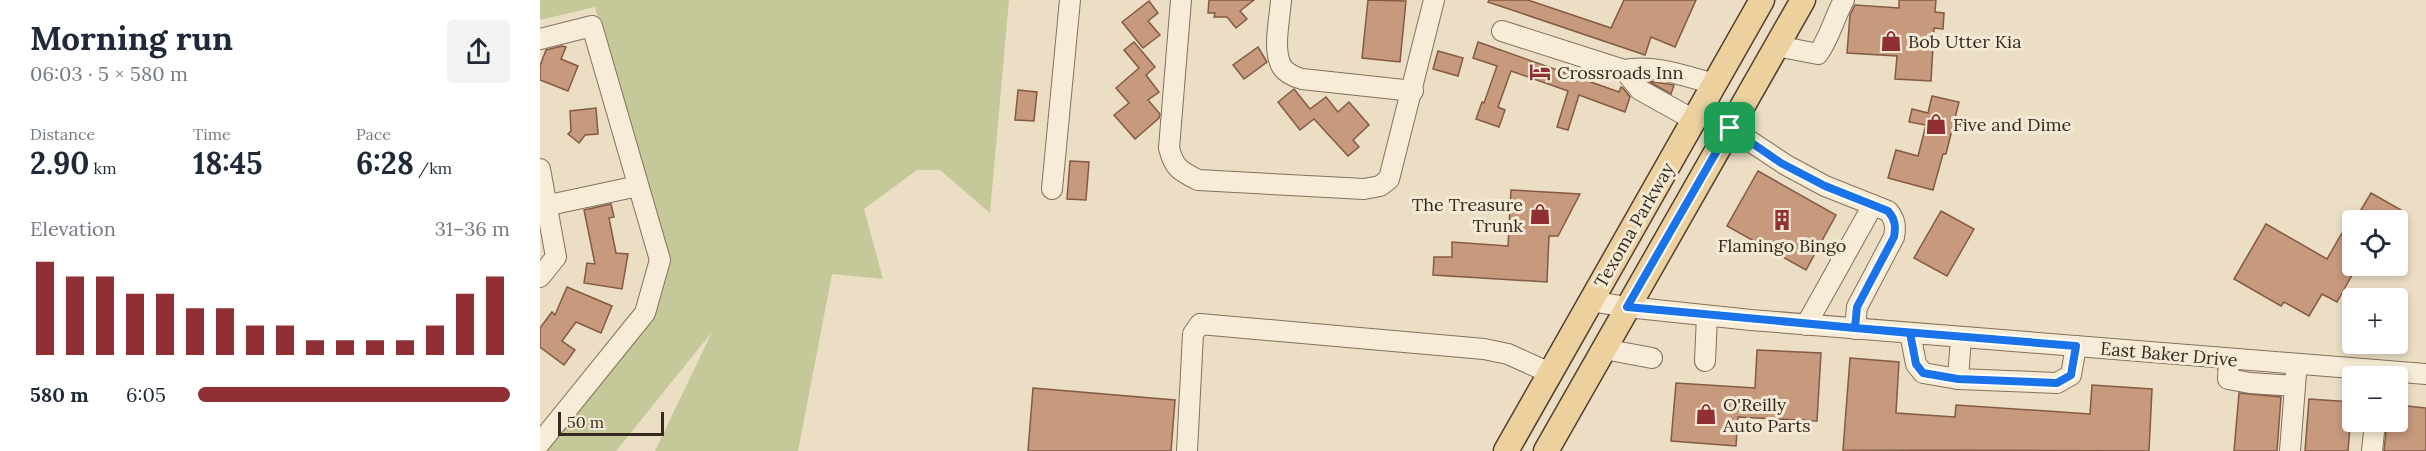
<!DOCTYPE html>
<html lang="en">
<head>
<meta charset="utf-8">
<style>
	:root { --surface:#fff; --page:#f2f2f3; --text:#1f2937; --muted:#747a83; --accent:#903034 }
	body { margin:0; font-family:Lora,serif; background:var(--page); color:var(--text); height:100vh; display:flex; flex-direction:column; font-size:22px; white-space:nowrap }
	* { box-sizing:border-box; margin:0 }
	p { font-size:20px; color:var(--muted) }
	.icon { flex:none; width:33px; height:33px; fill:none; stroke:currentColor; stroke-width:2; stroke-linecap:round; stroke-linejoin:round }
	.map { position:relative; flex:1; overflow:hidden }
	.side { display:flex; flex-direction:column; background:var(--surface); width:540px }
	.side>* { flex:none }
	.tools { position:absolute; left:1802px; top:210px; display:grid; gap:12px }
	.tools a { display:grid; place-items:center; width:66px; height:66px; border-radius:6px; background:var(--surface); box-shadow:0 3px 9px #0003; font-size:30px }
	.scale { position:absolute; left:18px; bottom:15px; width:106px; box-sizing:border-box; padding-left:6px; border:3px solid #36291f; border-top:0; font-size:16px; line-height:21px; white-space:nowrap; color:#36291f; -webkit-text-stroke:4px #f3e9d4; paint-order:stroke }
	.pin { position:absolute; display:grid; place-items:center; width:51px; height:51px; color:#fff; margin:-26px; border-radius:12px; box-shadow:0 3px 9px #0006 }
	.round { display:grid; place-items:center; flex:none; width:63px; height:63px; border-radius:6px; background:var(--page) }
	.summary { display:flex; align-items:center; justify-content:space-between; height:102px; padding:0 30px }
	h1 { font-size:33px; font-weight:800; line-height:45px }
	.stats { display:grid; grid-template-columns:repeat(3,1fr); gap:9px; height:102px; padding:6px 30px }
	.stats div { display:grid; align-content:center }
	.stats b { font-size:30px; font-weight:800 }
	.stats small { font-size:16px; font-weight:400 }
	.stats p { font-size:16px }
	.chart { height:168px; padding:12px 30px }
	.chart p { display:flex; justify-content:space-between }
	.chart svg { width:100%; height:108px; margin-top:6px; stroke:var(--accent); stroke-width:6 }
	ul { padding:0 30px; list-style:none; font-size:20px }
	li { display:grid; grid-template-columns:96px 72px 1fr; align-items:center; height:45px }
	li i { height:15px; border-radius:8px; background:var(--accent) }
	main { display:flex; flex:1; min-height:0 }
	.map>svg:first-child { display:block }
</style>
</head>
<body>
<main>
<section class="side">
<div class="summary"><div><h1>Morning run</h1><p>06:03 · 5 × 580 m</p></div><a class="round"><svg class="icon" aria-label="share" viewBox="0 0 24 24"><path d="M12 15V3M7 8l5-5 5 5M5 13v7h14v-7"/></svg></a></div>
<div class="stats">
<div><p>Distance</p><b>2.90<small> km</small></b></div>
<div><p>Time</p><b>18:45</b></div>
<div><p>Pace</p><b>6:28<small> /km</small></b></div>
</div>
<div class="chart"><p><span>Elevation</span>31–36 m</p>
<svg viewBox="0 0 160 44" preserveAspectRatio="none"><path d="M5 44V6M15 44V12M25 44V12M35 44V19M45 44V19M55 44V25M65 44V25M75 44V32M85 44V32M95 44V38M105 44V38M115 44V38M125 44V38M135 44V32M145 44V19M155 44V12"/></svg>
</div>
<ul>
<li><b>580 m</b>6:05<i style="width:100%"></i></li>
</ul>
</section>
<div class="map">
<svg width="1886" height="451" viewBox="0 0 1886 451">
	<rect width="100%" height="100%" fill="#ebdec4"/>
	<path fill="#c5c999" d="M0,0H469L450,213L400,170H377L324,209L343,279L292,274L258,451H115L172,332L76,451H1L109,316L125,260L55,7L0,20Z"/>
	<g fill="#c7997d" stroke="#835a43" stroke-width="1.5">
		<path d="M669,0H714L700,11L707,19L696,28L687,17H674L675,13H668Z"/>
		<path d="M828,0L866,1L860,62L822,58Z"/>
		<path d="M949,0H988L1071,28L1084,0H1156L1135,47L1111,37L1105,55L948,2Z"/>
		<path d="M1359,0H1396L1395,12L1404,13L1403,29L1394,28L1391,81L1355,79L1357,56L1307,53L1310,15L1315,5L1359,8Z"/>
		<path d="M609,1L618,13L608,21L620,35L603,48L582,22Z"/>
		<path d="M594,42L615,67L606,75L619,92L608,100L620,114L619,118L595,139L574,115L589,103L576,88L599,68L584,50Z"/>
		<path d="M938,42L1079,92L1081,87L1083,88L1090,97L1085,112L1039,95L1028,130L1017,127L1028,91L971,71L958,107L965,110L959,127L936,119L942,102L944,103L957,66L933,58Z"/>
		<path d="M22,46L26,47L21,59L38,66L28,91L0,80V66L6,50Z"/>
		<path d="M718,47L727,62L704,79L693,65Z"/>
		<path d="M898,51L923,58L918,76L893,69Z"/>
		<path d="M1108,81L1134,85L1131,94Z"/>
		<path d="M754,89L770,109L786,97L798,112L809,102L829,125L813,140L819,147L808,156L774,119L760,130L738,102Z"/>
		<path d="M478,90L497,92L494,121L475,120Z"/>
		<path d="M1392,96L1419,102L1406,154H1403L1393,190L1348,178L1356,150L1378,156L1386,125L1369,122L1372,109L1388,113Z"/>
		<path d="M56,108L58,134L45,135L39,143L28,134L31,131L30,111Z"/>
		<path d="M530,161L549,162L546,200L527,199Z"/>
		<path d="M1218,171L1296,215L1266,270L1187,226Z"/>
		<path d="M971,190L1040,194L1018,236H1009L1007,282L893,275L894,257H912V242L968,246Z"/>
		<path d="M1831,193L1861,210L1854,220H1815Z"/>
		<path d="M71,204L74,217L69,218L76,253L88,254L82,289L44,283L47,263L55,264L44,210Z"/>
		<path d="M1401,211L1434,229L1407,276L1374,258Z"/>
		<path d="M1726,224L1787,259L1802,233L1812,239V266H1817L1797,302L1782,294L1769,316L1744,302L1741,306L1694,279Z"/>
		<path d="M27,287L72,306L61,333L36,322L22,341L35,350L24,365L0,347V328L12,312L15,315Z"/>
		<path d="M1217,350L1281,353L1277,421L1198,417L1196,446L1131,441L1136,383L1215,388Z"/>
		<path d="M1310,358L1359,362L1356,413L1415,417L1416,405L1550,414L1552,385L1612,389L1609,451L1303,450Z"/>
		<path d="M493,388L635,400L631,451H488Z"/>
		<path d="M1699,393L1741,397L1737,451H1694Z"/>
		<path d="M1769,399L1812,402L1808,451H1765Z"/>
		<path d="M1857,405L1886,408V451H1844L1847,422H1857Z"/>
	</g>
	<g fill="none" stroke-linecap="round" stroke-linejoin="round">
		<defs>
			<g id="minor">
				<path d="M641,0L629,148C634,168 640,171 658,180L824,189L840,186L849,179L894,0"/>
				<path d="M741,0C740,19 732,50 742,67C747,74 755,77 762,79L873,91"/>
				<path d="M962,31L1084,70"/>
				<path d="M0,39L52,26L120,260L105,313L0,443"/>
				<path d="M1237,46L1278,54C1290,37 1294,18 1304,0"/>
				<path d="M1154,120L1100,90L1084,70C1114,64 1145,76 1174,84"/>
				<path d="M1190,128L1246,165L1285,186L1348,211C1355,219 1356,226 1354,237L1317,307L1315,329"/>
				<path d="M0,169L16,257L0,277"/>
				<path d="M512,189L530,0"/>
				<path d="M0,207L98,186"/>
				<path d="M1050,301L1087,307L1211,320L1886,374"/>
				<path d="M1266,325L1333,205"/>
				<path d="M1370,333L1376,364L1383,373L1418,379L1517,383L1531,375L1536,346"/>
				<path d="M1064,349L1112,358"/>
				<path d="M1689,359L1688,379L1710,383L1755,386"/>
				<path d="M1165,361L1167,316"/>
				<path d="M1418,379L1421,337"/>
				<path d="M647,451L653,334L660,324L944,349L968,354L1010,373"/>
				<path d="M1750,451L1756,373"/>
				<path d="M1832,451L1835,422"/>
			</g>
			<g id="major">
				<path d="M966,451L1222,0"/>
				<path d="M1006,451L1263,0"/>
			</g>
		</defs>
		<use href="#minor" stroke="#85705c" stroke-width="22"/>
		<use href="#major" stroke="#533f30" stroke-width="27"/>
		<use href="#minor" stroke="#f7ecd7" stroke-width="20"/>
		<use href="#major" stroke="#ecd19f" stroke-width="24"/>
	</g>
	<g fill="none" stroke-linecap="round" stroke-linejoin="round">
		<defs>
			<path id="route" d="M1190,128L1087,307L1370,333L1376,364L1383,373L1418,379L1517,383L1531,375L1536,346L1315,328L1317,307L1354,237C1356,226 1355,219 1348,211L1285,186L1241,163L1190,128"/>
		</defs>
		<use href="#route" stroke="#fff" stroke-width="12"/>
		<use href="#route" stroke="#1a73e8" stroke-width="8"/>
	</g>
	<defs>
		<symbol id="shop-bare" viewBox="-9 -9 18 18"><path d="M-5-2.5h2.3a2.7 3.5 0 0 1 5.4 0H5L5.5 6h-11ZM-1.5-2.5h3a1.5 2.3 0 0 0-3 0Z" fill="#903034" stroke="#f3e9d4" stroke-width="2.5" paint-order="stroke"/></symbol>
		<symbol id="hotel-bare" viewBox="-9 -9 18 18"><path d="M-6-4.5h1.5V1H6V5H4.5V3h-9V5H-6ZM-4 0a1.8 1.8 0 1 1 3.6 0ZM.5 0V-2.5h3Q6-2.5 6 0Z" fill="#903034" stroke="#f3e9d4" stroke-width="2.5" paint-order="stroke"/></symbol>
		<symbol id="building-bare" viewBox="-9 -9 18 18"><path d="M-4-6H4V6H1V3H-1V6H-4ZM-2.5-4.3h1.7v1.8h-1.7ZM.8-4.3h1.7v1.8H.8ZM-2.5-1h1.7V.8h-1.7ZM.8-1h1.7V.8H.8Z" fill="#903034" stroke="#f3e9d4" stroke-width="2.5" paint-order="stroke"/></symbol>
	</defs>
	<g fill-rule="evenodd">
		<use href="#shop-bare" x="1336" y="26" width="30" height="30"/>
		<use href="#hotel-bare" x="985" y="57" width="30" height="30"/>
		<use href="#shop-bare" x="1381" y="109" width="30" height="30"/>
		<use href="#shop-bare" x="985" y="199" width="30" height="30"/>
		<use href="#building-bare" x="1227" y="205" width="30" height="30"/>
		<use href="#shop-bare" x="1151" y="399" width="30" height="30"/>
	</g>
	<g text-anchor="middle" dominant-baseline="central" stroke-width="6" stroke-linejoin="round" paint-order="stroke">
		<g font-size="18" fill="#36291f" stroke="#f3e9d4" text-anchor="start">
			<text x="1368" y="41">Bob Utter Kia</text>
			<text x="1017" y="72">Crossroads Inn</text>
			<text x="1413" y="124">Five and Dime</text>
			<text x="983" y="204" text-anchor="end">The Treasure<tspan x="983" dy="21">Trunk</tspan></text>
			<text x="1242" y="245" text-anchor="middle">Flamingo Bingo</text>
			<text x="1183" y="404">O'Reilly<tspan x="1183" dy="21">Auto Parts</tspan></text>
		</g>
		<g font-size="18" fill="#36291f" stroke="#f3e9d4">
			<text transform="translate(1094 225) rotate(-60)">Texoma Parkway</text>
			<text transform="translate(1629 354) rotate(5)">East Baker Drive</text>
		</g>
	</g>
</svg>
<div class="tools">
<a><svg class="icon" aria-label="locate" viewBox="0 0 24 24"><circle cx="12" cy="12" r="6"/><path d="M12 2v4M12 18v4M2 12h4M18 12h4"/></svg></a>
<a>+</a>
<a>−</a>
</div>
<div class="scale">50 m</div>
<div class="pin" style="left:1190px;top:128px;background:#1e9e55"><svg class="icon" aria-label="arrive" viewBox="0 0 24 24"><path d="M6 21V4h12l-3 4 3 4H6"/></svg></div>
</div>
</main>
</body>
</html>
